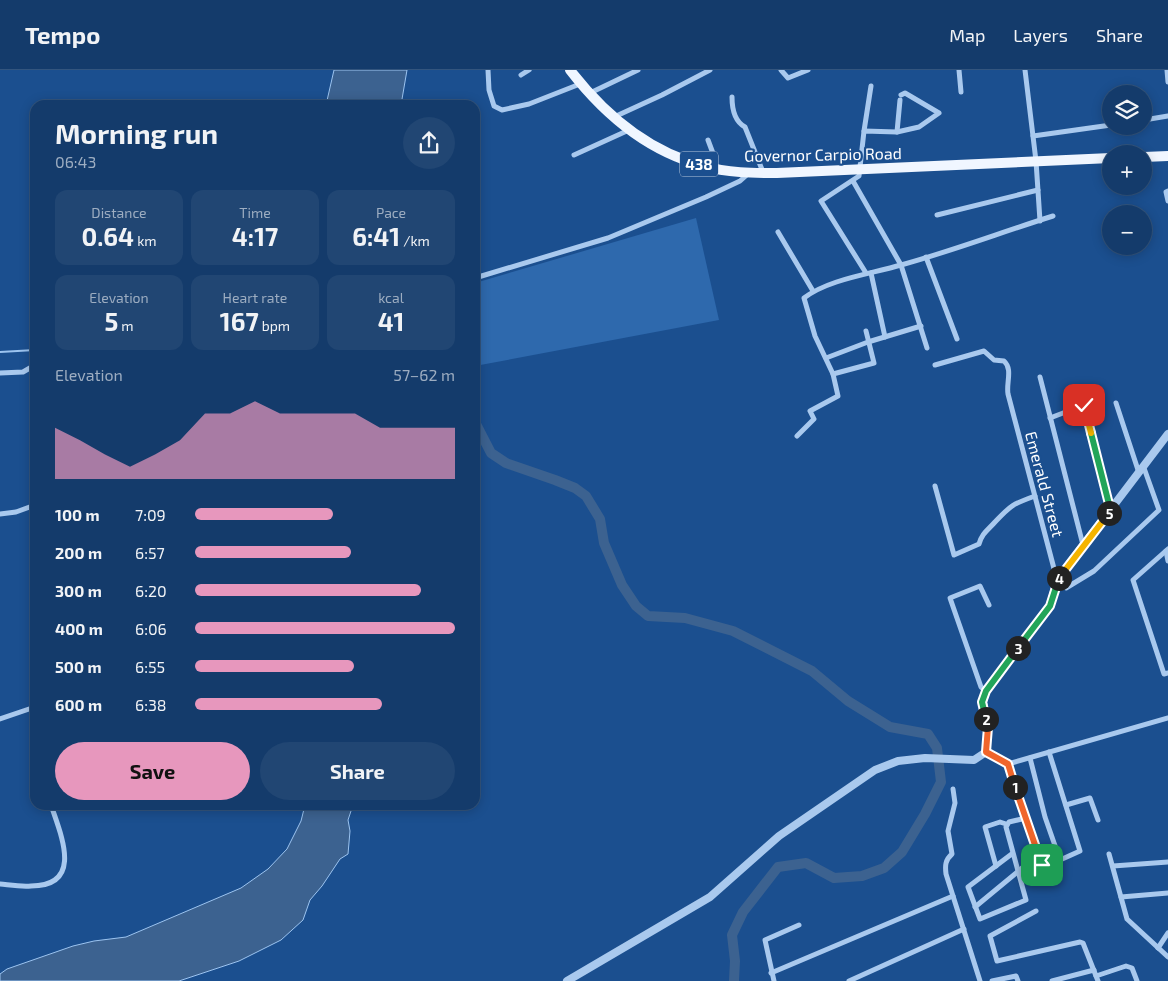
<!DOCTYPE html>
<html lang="en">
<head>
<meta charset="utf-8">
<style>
	:root { --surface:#143b6b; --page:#214673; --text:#f1f3f6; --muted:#9dadc1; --line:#33557e; --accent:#e797bd }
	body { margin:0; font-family:"Exo 2",sans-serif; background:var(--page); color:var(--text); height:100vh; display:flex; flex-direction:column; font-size:19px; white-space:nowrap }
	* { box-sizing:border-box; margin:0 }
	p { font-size:16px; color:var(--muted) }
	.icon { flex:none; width:28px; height:28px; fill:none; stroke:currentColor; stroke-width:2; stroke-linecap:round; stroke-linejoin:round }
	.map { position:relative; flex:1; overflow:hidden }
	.details { position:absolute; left:30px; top:30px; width:450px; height:710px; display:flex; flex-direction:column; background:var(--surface); border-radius:15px; box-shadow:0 2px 12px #0003,0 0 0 1px var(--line) }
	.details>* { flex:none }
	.controls { position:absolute; left:1102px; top:15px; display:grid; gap:10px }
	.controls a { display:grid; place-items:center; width:50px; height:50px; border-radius:50%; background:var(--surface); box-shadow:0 2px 12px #0003,0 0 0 1px var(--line); font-size:25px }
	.pin { position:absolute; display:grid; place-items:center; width:42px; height:42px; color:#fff; margin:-21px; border-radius:10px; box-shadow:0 2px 8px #0006 }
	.km { position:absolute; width:25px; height:25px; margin:-12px; border-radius:50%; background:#222; color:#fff; font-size:14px; line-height:25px; text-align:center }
	.round { display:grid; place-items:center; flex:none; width:52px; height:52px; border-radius:26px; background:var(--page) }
	.headline { display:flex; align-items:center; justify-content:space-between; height:85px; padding:0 25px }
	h1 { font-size:28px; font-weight:700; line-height:38px }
	.stats { display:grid; grid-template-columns:repeat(3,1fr); gap:8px; height:85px; padding:5px 25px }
	.stats div { display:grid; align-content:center; border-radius:12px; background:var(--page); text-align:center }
	.stats b { font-size:25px; font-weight:700 }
	.stats small { font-size:14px; font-weight:400 }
	.stats p { font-size:14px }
	.chart { height:140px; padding:10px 25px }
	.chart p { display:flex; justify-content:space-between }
	.chart svg { width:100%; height:90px; margin-top:5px; fill:var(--accent); opacity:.7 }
	.primary-button { display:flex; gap:10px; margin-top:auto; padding:10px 25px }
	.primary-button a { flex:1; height:58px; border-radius:30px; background:var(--accent); color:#111; font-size:20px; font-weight:700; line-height:58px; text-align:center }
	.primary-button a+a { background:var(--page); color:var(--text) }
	ul { padding:0 25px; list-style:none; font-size:16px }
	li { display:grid; grid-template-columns:80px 60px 1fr; align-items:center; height:38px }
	li i { height:12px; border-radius:6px; background:var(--accent) }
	header { display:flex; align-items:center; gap:30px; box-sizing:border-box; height:70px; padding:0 25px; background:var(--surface); border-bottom:1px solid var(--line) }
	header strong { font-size:24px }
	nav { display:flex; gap:28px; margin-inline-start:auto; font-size:18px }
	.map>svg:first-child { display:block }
</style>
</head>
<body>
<header>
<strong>Tempo</strong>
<nav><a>Map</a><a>Layers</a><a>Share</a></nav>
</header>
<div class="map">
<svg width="1168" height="911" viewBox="0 0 1168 911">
	<rect width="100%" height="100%" fill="#1b4f8f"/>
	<path fill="#2e69ad" d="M696,148L719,250L475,296V213Z"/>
	<g fill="#3c6290" stroke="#9cc4f0">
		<path d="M334,0H407L401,35H326Z"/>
		<path d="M305,735H353L348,750L350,761L348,784L340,789L322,816L310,830L303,850L281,870L239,891L179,911H0V904L7,899L73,876L94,871L126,867L241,818L268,799L287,779L301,751Z"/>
	</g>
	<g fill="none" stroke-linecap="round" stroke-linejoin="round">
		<path stroke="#9cc4f0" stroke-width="2" d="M0,282L35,280"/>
		<path stroke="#3c6290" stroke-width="10" d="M475,352L491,383L506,393L555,410L575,418L586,426L600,449L604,473L622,515L636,536L648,546L685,548L733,561L812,601L848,631L890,657L928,664L937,678L941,712L925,744L902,782L884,798L862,806L834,808L806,793L778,797L743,842L732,865L735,891L734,911"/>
		<g stroke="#a9c9ee" stroke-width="5">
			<path d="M488,0L489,20L494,36L502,40L529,34L580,14"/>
			<path d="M781,0L788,8L808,0"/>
			<path d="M959,0L961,22"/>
			<path d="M1025,0L1036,91L1040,151"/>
			<path d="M1167,0L1168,12"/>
			<path d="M521,5L529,0"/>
			<path d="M590,23L638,0"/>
			<path d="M732,27C732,39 734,51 745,57L763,102"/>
			<path d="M614,47L662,25L710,0"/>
			<path d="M1144,50L1168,46"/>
			<path d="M864,61L871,16"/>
			<path d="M897,62L900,30"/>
			<path d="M1033,66L1111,55"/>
			<path d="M708,70L714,86L715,98"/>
			<path d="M574,85L629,60"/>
			<path d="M853,111L901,195L927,278"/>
			<path d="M1168,121L1166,122L1168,131"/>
			<path d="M937,145L1038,120"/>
			<path d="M778,162L813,221"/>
			<path d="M926,187L957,269"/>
			<path d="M866,203L821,131L859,106L864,61L897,62L919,57L939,43L905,23L901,25"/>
			<path d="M871,203L885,267"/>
			<path d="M475,208L608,168L706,127L740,111L749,103"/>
			<path d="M826,288L868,272L921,256"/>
			<path d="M935,295L984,281L994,290L1004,291C1013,299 1006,313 1008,324L1057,510L1066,518L1094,501L1159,440L1144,398"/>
			<path d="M0,303L23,302L35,295"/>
			<path d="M833,304L874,293L866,261"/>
			<path d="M1040,307L1083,475"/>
			<path d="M1116,333L1139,403"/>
			<path d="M1050,348L1084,335L1110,440"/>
			<path d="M797,366L814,349L810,341L838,326L833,304L815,266L804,228C829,209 871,204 901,195C952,181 1002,162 1053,146"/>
			<path d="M935,416L954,485L979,474C982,463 988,460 995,452C1011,435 1013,434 1035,426"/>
			<path d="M0,444L16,442L35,435"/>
			<path d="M1168,479L1133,510L1164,604L1168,603"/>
			<path d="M1166,481L1168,491"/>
			<path d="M986,621L981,617L950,528L980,516L989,535"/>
			<path d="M33,638L35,647"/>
			<path d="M0,649L35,637"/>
			<path d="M986,682L1008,694L1042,795L1044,807"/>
			<path d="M1030,688L1045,747L1060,790"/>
			<path d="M1008,694L1168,648"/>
			<path d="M953,719L955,733L948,761L952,784C945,790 945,796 946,804L980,911"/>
			<path d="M1066,735L1090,728L1098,750"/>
			<path d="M1013,783L968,817L980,849L1026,830L1006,757L1009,752L1026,748"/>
			<path d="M1109,784L1127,849L1168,887"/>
			<path d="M1042,795L1060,790L1080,781L1049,682"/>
			<path d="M996,796L985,757L1000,752L1006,754"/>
			<path d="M1113,796L1168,792"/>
			<path d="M0,814C10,815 21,817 31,816C84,816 61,765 51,735"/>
			<path d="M1121,827L1168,823"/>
			<path d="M975,837L1039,784"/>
			<path d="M1036,841L990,866L997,891L1080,872L1083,873L1098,911"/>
			<path d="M1158,878L1168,863"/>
			<path d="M771,903L953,826"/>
			<path d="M1096,906L1126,896L1132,898L1137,911"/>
			<path d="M774,911L765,870L799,855"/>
			<path d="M849,911L964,859"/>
			<path d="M992,911L1016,906L1018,911"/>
			<path d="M1052,911L1094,900"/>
		</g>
		<path stroke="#a9c9ee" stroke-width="8" d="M567,911L710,827L779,766L875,700L898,691L925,688L974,690L986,682L988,657L983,632L986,621L1050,536L1057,510L1168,364"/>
		<g stroke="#f0f6ff" stroke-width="10">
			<path d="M570,0C604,44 649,82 704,96C727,103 753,103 777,103L1111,88"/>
			<path d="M1144,87L1168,86"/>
		</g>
	</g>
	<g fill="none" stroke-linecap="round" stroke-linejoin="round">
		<defs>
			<path id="split-1" d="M1015,717L1042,795"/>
			<path id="split-2" d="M986,649L988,657L986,682L1008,694L1015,717"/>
			<path id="split-3" d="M986,649L982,632L986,621L1018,578"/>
			<path id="split-4" d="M1018,578L1050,536L1059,508"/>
			<path id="split-5" d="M1059,508L1109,443"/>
			<path id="split-6" d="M1091,363L1111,442L1109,443"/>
			<path id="split-7" d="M1084,335L1091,363"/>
		</defs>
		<use href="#split-1" stroke="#fff" stroke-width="10"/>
		<use href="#split-2" stroke="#fff" stroke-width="10"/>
		<use href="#split-3" stroke="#fff" stroke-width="10"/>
		<use href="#split-4" stroke="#fff" stroke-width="10"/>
		<use href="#split-5" stroke="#fff" stroke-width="10"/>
		<use href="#split-6" stroke="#fff" stroke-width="10"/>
		<use href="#split-7" stroke="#fff" stroke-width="10"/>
		<use href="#split-1" stroke="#f0652b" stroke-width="6"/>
		<use href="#split-2" stroke="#f0652b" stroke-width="6"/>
		<use href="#split-3" stroke="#22a559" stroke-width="6"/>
		<use href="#split-4" stroke="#22a559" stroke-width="6"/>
		<use href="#split-5" stroke="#f5b400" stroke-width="6"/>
		<use href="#split-6" stroke="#22a559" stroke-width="6"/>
		<use href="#split-7" stroke="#f5b400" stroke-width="6"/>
	</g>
	<g text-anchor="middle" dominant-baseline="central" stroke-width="4.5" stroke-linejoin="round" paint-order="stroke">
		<rect fill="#1b4f8f" stroke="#bbcadd" stroke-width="1" x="680" y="81.5" width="38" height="25" rx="4"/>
		<g font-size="15" font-weight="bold" fill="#fff">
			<text x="699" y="94">438</text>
		</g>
		<g font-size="16" fill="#fff" stroke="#1b4f8f">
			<text transform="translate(823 84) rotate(-1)">Governor Carpio Road</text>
			<text transform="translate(1045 414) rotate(75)">Emerald Street</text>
		</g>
	</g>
</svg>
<div class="controls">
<a><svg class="icon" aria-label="layers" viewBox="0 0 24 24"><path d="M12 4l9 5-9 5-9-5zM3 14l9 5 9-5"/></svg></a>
<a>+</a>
<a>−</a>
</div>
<div class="pin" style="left:1042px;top:795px;background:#1e9e55"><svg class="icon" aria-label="arrive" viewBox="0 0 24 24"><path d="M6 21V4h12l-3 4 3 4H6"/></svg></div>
<div class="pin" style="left:1084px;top:335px;background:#d93025"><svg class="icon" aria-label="check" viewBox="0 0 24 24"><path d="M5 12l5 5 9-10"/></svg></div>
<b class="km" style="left:1015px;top:717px">1</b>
<b class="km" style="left:986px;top:649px">2</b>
<b class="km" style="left:1018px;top:578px">3</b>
<b class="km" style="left:1059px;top:508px">4</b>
<b class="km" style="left:1109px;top:443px">5</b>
<section class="details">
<div class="headline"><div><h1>Morning run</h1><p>06:43</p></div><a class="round"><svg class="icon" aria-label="share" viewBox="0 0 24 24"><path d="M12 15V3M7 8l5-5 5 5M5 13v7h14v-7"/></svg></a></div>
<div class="stats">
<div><p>Distance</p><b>0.64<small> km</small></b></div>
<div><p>Time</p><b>4:17</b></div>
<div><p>Pace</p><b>6:41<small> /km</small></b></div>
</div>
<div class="stats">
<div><p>Elevation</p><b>5<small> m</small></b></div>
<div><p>Heart rate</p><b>167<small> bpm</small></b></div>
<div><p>kcal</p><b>41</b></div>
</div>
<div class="chart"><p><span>Elevation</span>57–62 m</p>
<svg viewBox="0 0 160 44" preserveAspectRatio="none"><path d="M0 44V19L10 25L20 32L30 38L40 32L50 25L60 12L70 12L80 6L90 12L100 12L110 12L120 12L130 19L140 19L150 19L160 19V44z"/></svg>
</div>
<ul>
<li><b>100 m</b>7:09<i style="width:53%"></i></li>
<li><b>200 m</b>6:57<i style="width:60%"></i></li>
<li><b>300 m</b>6:20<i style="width:87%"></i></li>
<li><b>400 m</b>6:06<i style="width:100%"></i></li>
<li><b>500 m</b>6:55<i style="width:61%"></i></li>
<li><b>600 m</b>6:38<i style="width:72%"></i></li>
</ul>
<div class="primary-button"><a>Save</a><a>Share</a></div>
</section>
</div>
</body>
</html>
